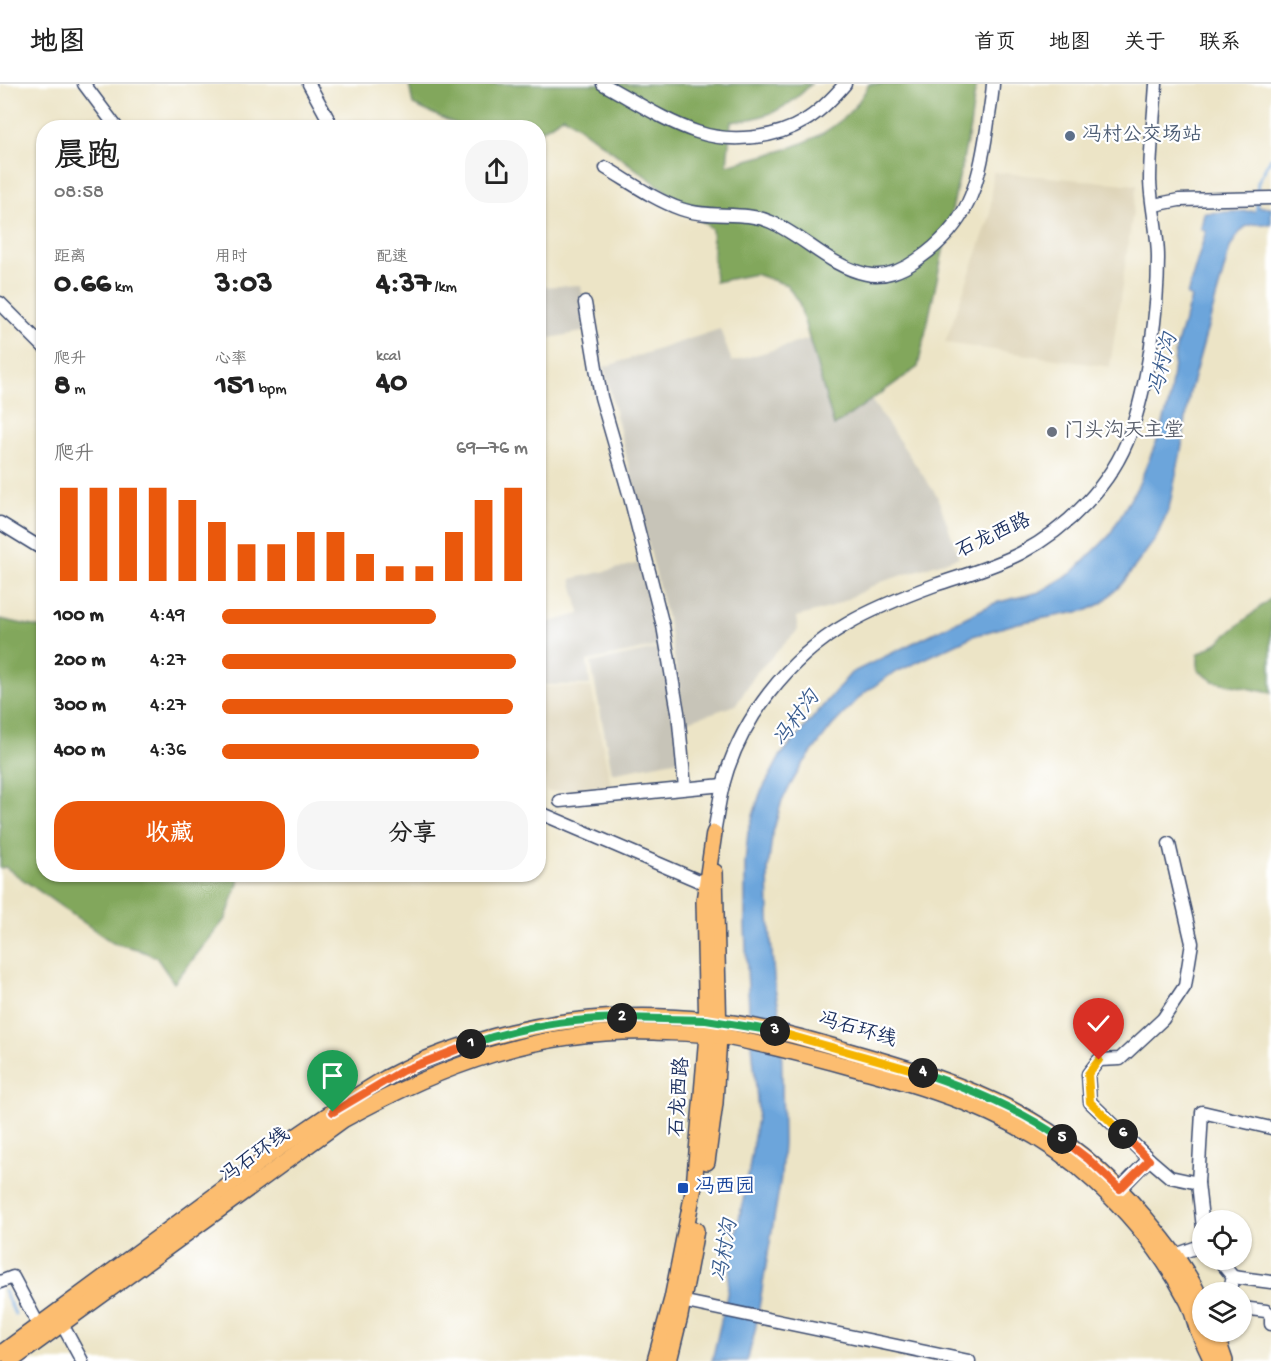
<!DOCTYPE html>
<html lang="zh">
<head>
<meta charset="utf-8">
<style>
	:root { --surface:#fff; --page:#f6f6f6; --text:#222; --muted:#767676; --line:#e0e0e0; --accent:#ea580c }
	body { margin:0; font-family:"Gochi Hand","LXGW WenKai TC",sans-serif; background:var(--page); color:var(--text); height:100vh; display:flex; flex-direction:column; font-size:22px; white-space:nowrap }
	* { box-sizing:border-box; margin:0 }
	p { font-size:20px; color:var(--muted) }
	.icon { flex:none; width:33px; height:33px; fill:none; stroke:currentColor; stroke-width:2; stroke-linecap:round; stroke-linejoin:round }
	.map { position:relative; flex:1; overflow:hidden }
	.drawer { position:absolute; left:36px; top:36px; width:510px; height:762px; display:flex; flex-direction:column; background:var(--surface); border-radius:24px; box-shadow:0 2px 4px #0004 }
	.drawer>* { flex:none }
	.buttons { position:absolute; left:1192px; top:1126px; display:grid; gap:12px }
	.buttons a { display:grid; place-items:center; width:60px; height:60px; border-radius:50%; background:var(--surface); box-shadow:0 2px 4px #0004; font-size:30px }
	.pin { position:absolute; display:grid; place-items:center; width:51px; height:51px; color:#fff; margin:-62px -26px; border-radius:50% 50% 50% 0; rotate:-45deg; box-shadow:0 0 6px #0007 }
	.pin .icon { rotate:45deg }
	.km { position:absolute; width:30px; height:30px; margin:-15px; border-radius:50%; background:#222; color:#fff; font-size:16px; line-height:30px; text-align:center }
	.round { display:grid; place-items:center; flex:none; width:63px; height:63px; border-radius:24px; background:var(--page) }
	.overview { display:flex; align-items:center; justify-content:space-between; height:102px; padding:0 18px }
	h1 { font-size:33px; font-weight:800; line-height:45px }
	.metrics { display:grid; grid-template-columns:repeat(3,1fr); gap:9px; height:102px; padding:6px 18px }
	.metrics div { display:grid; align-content:center }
	.metrics b { font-size:30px; font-weight:800 }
	.metrics small { font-size:16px; font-weight:400 }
	.metrics p { font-size:16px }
	.chart { height:168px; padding:12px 18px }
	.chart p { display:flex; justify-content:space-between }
	.chart svg { width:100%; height:108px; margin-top:6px; stroke:var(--accent); stroke-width:6 }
	.primary-button { display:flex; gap:12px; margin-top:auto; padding:12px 18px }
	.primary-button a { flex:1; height:69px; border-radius:24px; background:var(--accent); color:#fff; font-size:24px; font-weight:800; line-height:69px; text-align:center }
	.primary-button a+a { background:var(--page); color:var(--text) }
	ul { padding:0 18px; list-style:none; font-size:20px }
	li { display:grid; grid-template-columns:96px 72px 1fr; align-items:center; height:45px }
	li i { height:15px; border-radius:8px; background:var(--accent) }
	header { display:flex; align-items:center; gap:36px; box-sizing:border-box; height:84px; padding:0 30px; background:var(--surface); border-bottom:2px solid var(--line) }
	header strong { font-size:28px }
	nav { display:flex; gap:33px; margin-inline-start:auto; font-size:21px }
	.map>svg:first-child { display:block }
</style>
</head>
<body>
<header>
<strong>地图</strong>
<nav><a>首页</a><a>地图</a><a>关于</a><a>联系</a></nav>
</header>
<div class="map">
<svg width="1271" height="1277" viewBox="0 0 1271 1277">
	<rect width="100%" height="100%" fill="#fff"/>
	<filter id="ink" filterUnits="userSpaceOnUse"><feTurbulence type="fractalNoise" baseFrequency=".0167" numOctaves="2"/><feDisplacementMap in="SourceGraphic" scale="12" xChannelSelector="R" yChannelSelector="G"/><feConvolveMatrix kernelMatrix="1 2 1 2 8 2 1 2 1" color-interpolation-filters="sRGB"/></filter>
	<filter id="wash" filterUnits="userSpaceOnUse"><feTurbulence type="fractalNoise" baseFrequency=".008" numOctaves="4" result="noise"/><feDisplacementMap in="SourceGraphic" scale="24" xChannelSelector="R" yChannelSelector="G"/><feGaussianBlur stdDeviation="1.35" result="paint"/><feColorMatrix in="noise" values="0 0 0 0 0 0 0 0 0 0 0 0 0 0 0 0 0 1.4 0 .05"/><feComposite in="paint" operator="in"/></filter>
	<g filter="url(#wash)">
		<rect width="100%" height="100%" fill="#ece4c6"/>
		<g fill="#ddd3b6">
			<path d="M993,88L1137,101L1110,283L945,259L990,132Z"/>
			<path d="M540,603H591L611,702L547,708L540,635Z"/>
		</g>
		<g fill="#c7c4b8">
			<path d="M581,201L587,247L539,256L538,203Z"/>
			<path d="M720,245L732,278L826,250L937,412L959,473L881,498L829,524L796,533L798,546L757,588L736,621L685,638L669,543L604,283Z"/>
			<path d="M641,479L659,562L587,577L590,601H542L543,540L580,530L571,495Z"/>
			<path d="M660,564L675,636L679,676L612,689L591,579Z"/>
		</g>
		<g fill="#82a75c" stroke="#4e6b5d" stroke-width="1.5">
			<path d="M409,0H811C787,26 766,34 731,38L727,81C782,67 841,57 869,0H976L970,43L918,283L834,342L799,219L787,201L755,190L715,198L712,146L682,119L564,32L539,48L538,44L463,43L413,21Z"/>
			<path d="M1271,514V609L1213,597L1198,586V570L1217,559Z"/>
			<path d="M0,535L43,544L44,790L241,791L226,834L174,899L156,873L137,865L113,859L5,783L0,784Z"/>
		</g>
		<path fill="#6ca5db" stroke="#446a9c" stroke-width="1.5" d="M1257,123H1271V141C1246,137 1241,143 1230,164L1190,307L1181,367L1169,424L1156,454L1122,500L1102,519L1088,526L1018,539L973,552L890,591L863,610L832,642L802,681L782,716L772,752L768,786L769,833L775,905L781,934L783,1058L781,1093L755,1247L747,1277H712L727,1211L731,1172L747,1099L758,1027L749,925L745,842V780L748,748L760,710L781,671L851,589L995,519L1040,508L1072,489L1109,452L1138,402L1160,349L1169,319L1176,264L1191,214L1187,211L1206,147L1201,145L1204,129L1256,127Z"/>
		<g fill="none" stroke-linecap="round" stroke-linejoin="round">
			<g stroke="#6ca5db" stroke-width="3">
				<path d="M1257,110L1258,98L1271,74"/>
				<path d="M1256,131L1257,117"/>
				<path d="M4,1207L15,1230"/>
			</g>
		</g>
	</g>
	<g filter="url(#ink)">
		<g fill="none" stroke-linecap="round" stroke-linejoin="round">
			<defs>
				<g id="minor">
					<path d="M84,0L117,44"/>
					<path d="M309,0L333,44"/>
					<path d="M603,0C633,16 664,37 697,48C729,59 775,55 804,37C820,28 833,14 845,0"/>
					<path d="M606,84C630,98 655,116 681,125C709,135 744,126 771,138C805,153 829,182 866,190C884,194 903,186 917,176C968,141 978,103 987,45C989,30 992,15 993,0"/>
					<path d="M1154,121L1179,116L1271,114"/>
					<path d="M0,219L44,263"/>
					<path d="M585,219L601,313L630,413L663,542L678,628L685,704"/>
					<path d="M0,439L44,466"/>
					<path d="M560,717L723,701"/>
					<path d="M538,728L706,800"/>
					<path d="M714,749C717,733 719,717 723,701C740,636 788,574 847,540C874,524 905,512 935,501C964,491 994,483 1021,469C1068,444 1112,400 1130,350C1148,300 1158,227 1158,174C1158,148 1151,122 1150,97C1150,65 1154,32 1156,0"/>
					<path d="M1169,760L1192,859L1185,902L1163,935L1120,975L1099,976L1088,990L1090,1018L1149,1075L1170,1093L1198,1099L1203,1144"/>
					<path d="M1198,1099L1202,1028L1271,1044"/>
					<path d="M1120,1105L1149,1075"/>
					<path d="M1175,1171L1203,1161"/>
					<path d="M1219,1176L1233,1193"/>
					<path d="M0,1198L13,1193L39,1242"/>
					<path d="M1229,1209L1233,1193L1271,1198"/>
					<path d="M676,1216L969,1277"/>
					<path d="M1242,1224L1266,1227L1271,1231V1240"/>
					<path d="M62,1240L82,1277"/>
				</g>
				<g id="major">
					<path d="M707,1078L715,1019L719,952L715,788"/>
					<path d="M1215,1248L1225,1277"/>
					<path d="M0,1270L275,1067C311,1042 348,1016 386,994C423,974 470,958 511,948C574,933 643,929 707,936C756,940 805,954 852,968C973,1002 1060,1033 1144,1132C1167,1159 1189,1187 1203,1220"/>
					<path d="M11,1277L343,1036C442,981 539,945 654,948C676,949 699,949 720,952C771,961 820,975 869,988C954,1011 1031,1038 1096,1099C1132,1132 1164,1172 1187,1216C1192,1225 1194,1235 1197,1244C1202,1256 1207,1266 1212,1277"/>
					<path d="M655,1277L672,1215L694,1103L707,951L704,817L714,749"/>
					<path d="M669,1277L680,1232L696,1146"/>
				</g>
			</defs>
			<use href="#minor" stroke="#3a4a6e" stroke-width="15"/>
			<use href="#major" stroke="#3a4a6e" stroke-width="18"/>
			<use href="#minor" stroke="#fff" stroke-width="12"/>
			<use href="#major" stroke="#fcbd6f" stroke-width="15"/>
		</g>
	</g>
	<g fill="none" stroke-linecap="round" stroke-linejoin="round" filter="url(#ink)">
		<defs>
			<path id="split-1" d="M333,1028L402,987L471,960"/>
			<path id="split-2" d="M471,960C520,943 570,935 622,934"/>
			<path id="split-3" d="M622,934L706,936L775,947"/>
			<path id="split-4" d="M775,947L923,989"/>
			<path id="split-5" d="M923,989C972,1006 1019,1025 1062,1055"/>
			<path id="split-6" d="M1062,1055L1088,1075L1120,1105L1149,1076L1123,1050"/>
			<path id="split-7" d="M1099,976L1088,990L1090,1018L1123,1050"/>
		</defs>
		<use href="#split-1" stroke="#fff" stroke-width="12"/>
		<use href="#split-2" stroke="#fff" stroke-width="12"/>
		<use href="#split-3" stroke="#fff" stroke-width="12"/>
		<use href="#split-4" stroke="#fff" stroke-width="12"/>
		<use href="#split-5" stroke="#fff" stroke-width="12"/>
		<use href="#split-6" stroke="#fff" stroke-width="12"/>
		<use href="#split-7" stroke="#fff" stroke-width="12"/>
		<use href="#split-1" stroke="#f0652b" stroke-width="8"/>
		<use href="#split-2" stroke="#22a559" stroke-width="8"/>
		<use href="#split-3" stroke="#22a559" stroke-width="8"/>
		<use href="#split-4" stroke="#f5b400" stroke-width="8"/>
		<use href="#split-5" stroke="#22a559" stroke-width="8"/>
		<use href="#split-6" stroke="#f0652b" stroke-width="8"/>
		<use href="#split-7" stroke="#f5b400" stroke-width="8"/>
	</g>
	<circle fill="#5c6f8a" stroke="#fff" stroke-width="2" cx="1070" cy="52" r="6"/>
	<circle fill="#6b7280" stroke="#fff" stroke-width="2" cx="1052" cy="348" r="6"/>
	<rect fill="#1a4fb4" stroke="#fff" stroke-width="2" x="677" y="1098" width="12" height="12" rx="3"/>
	<g text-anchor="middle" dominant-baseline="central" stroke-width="4.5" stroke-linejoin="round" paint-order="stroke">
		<g font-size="20" fill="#4e5e75" stroke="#fff" text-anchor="start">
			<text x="1082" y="52">冯村公交场站</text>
		</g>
		<g font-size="20" fill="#5b616d" stroke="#fff" text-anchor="start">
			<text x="1064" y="348">门头沟天主堂</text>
		</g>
		<g font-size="20" fill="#1b2f5e" stroke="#fff">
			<text transform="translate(994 453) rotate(-25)">石龙西路</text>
			<text transform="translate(857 947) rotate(16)">冯石环线</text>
			<text transform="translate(681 1013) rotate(-86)">石龙西路</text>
			<text transform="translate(256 1073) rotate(-36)">冯石环线</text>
		</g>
		<g font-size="20" fill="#164399" stroke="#fff" text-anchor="start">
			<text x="695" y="1104">冯西园</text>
		</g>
		<g font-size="21" font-style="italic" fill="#3b5e90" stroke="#fff">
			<text transform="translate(1165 281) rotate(-76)">冯村沟</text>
			<text transform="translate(798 636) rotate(-54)">冯村沟</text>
			<text transform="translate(727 1167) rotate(-80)">冯村沟</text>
		</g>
	</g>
</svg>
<div class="buttons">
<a><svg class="icon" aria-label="locate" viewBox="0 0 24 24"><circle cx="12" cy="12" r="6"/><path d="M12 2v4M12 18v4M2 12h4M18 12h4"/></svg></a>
<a><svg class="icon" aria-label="layers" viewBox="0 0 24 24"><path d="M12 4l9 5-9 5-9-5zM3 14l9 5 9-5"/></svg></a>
</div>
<div class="pin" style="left:333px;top:1028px;background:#1e9e55"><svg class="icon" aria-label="arrive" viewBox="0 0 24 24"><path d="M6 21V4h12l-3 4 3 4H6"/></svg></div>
<div class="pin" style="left:1099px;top:976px;background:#d93025"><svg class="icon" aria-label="check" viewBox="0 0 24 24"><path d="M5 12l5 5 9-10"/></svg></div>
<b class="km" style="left:471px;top:960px">1</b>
<b class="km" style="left:622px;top:934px">2</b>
<b class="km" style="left:775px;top:947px">3</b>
<b class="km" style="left:923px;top:989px">4</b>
<b class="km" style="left:1062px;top:1055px">5</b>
<b class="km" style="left:1123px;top:1050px">6</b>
<section class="drawer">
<div class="overview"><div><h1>晨跑</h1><p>08:58</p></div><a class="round"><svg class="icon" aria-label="share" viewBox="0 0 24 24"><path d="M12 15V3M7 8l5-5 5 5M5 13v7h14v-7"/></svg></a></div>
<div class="metrics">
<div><p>距离</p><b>0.66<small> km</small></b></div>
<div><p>用时</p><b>3:03</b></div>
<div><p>配速</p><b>4:37<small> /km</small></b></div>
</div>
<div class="metrics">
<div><p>爬升</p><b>8<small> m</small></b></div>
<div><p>心率</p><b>151<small> bpm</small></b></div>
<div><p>kcal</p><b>40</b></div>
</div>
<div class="chart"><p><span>爬升</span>69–76 m</p>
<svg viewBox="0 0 160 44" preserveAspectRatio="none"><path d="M5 44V6M15 44V6M25 44V6M35 44V6M45 44V11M55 44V20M65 44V29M75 44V29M85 44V24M95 44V24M105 44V33M115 44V38M125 44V38M135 44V24M145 44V11M155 44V6"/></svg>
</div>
<ul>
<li><b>100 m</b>4:49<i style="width:70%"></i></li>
<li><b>200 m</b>4:27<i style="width:96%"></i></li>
<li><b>300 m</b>4:27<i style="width:95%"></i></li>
<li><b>400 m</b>4:36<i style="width:84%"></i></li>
</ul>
<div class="primary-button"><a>收藏</a><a>分享</a></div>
</section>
</div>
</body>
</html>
